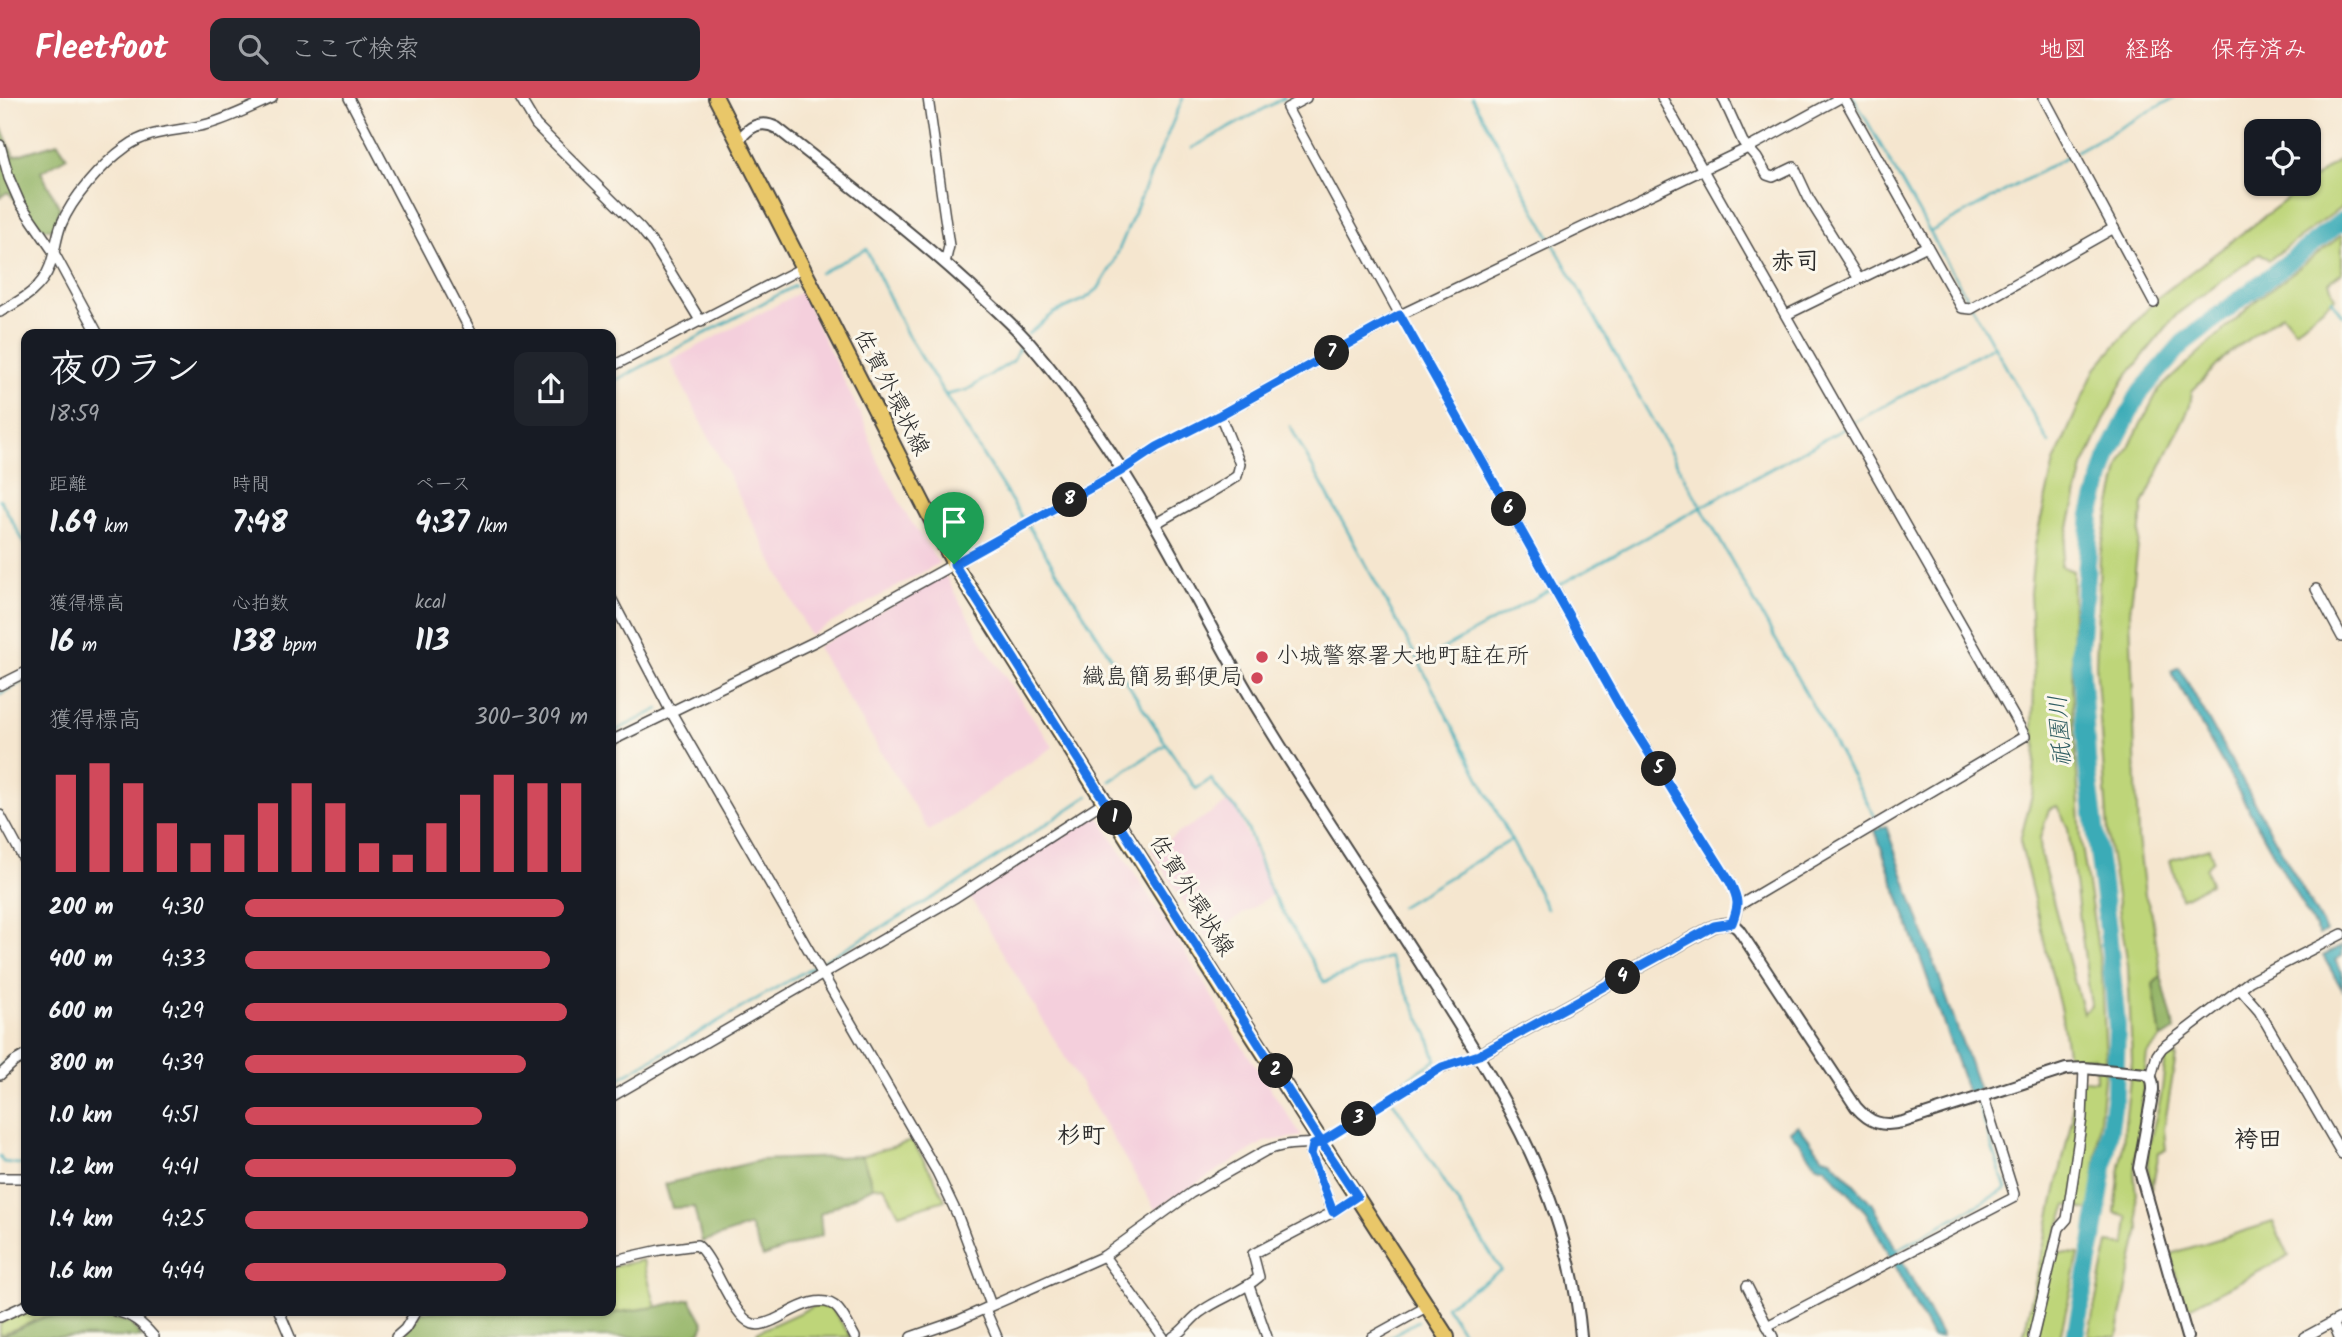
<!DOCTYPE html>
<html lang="ja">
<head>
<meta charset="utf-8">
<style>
	:root { --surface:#171b24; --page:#20242c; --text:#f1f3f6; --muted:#9ea1a6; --accent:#d1495b }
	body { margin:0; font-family:Kalam,"Klee One",sans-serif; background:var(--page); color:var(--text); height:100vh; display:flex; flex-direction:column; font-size:26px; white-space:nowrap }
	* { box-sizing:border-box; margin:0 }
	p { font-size:23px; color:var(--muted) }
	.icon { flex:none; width:38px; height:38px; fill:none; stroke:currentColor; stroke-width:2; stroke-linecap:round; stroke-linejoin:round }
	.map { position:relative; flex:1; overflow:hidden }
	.side { position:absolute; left:21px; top:231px; width:595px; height:987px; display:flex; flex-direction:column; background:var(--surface); border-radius:14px; box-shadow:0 2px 5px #0004 }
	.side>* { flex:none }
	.controls { position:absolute; left:2244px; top:21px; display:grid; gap:14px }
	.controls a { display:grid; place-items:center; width:77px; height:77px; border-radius:14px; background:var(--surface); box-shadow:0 2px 5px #0004; font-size:35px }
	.pin { position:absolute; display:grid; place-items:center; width:60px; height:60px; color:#fff; margin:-72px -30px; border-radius:50% 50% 50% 0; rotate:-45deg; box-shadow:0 0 7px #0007 }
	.pin .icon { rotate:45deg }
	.km { position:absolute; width:35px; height:35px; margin:-18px; border-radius:50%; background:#222; color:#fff; font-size:19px; line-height:35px; text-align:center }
	.round { display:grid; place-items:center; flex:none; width:74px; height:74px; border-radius:14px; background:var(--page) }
	.summary { display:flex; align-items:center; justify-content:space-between; height:119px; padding:0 28px }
	h1 { font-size:38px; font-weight:600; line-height:52px }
	.metrics { display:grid; grid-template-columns:repeat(3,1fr); gap:10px; height:119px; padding:7px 28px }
	.metrics div { display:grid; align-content:center }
	.metrics b { font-size:30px; font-weight:600 }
	.metrics small { font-size:19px; font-weight:400 }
	.metrics p { font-size:19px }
	.chart { height:196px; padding:14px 28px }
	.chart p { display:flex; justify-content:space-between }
	.chart svg { width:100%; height:126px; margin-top:7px; stroke:var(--accent); stroke-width:6 }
	ul { padding:0 28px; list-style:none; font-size:23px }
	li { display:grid; grid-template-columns:112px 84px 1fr; align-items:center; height:52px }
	li i { height:18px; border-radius:9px; background:var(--accent) }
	header { display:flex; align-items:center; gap:42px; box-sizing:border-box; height:98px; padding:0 35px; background:var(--accent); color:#fff }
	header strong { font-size:33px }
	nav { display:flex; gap:38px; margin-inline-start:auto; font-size:24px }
	.search { width:490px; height:63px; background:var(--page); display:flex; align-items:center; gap:18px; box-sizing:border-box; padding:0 24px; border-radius:14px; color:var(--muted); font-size:26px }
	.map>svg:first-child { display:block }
</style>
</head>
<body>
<header>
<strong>Fleetfoot</strong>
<div class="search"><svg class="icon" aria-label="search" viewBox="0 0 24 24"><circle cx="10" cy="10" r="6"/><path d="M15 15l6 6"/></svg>ここで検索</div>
<nav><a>地図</a><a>経路</a><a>保存済み</a></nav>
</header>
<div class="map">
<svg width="2342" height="1239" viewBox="0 0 2342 1239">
	<rect width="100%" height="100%" fill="#fbf7ec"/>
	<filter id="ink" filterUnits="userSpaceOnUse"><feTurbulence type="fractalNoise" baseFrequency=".0143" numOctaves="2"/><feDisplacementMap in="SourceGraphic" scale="14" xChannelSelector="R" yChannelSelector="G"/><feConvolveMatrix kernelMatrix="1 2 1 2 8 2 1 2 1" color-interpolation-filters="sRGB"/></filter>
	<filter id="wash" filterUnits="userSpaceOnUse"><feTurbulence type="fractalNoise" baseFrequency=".00686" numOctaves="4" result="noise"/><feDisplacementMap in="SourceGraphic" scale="28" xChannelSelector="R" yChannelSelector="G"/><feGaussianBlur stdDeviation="1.57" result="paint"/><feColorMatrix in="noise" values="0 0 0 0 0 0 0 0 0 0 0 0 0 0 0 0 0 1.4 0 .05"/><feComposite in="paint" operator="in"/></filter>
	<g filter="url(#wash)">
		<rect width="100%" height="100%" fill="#f5e6cf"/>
		<g fill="#f4cfdc">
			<path d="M801,194L865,326L874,355L906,416L939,465L810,537L670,263Z"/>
			<path d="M945,477L985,549L1053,649L929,733L817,549Z"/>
			<path d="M1227,705L1236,711L1272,797L1206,840L1151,752Z"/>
			<path d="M1095,713L1197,873L1233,934L1302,1038L1264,1044L1155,1111L968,796Z"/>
		</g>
		<g fill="#bed579" stroke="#748052" stroke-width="2" fill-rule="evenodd">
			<path d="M2342,59V109L2269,162L2260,155L2177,216L2122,284L2083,369L2060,468L2073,473L2072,590L2081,742L2102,876L2106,961L2091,1113L2067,1107L2049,1154L2079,1156L2060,1239H2023L2072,1021V981L2096,983L2095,959L2068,962L2061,914L2020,743L2033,693L2036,645L2033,630L2034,578L2030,495L2035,447L2054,364L2095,271L2157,200ZM2057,708L2068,730L2091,908L2083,915L2041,758L2040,740L2049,711Z"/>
			<path d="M2342,137V174L2329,184L2335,200L2295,232L2282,216L2228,256L2192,293L2190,308L2143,406L2130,514L2138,740L2145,797L2152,816L2161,878L2153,886L2161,941L2147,956L2134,1075L2139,1131L2117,1239H2088L2108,1145L2125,1147L2128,1119L2115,1115L2132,963L2128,867L2109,748L2096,566L2100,457L2120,366L2159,291L2260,199Z"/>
			<path d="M2209,750L2213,761L2206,770L2210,786L2181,801L2170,762Z"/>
			<path d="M2176,958L2164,1031L2166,1052L2159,1054L2152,1091C2141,1055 2154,1033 2161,998C2163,985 2164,972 2166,959Z"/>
			<path d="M912,1043L934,1079L945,1102L899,1116L884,1088L873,1089L862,1058Z"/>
			<path d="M2273,1124L2289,1158L2186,1211L2170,1156Z"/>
			<path d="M643,1162L656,1209L599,1217L598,1213H611V1169Z"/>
			<path d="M814,1208L831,1209L851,1239H759L757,1234Z"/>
			<path d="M31,1213H101L105,1218L44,1219L0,1237V1226L10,1219Z"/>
		</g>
		<g fill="#96b669" stroke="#60704a" stroke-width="2">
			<path d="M0,27L14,58L58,45L67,59L41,74L60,110L53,131H43L8,94L0,99Z"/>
			<path d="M2161,878L2175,932L2161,941L2153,886Z"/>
			<path d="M862,1058L873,1089L820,1116L822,1137L763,1159L750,1128L702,1144L694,1109L672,1110L665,1086L762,1062Z"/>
			<path d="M690,1201L704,1226L701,1233L692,1239H403L422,1213H598L599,1217L656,1209Z"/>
			<path d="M105,1218L129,1224L142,1239H0L44,1219Z"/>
		</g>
		<g fill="#3aabb7" stroke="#326b71" stroke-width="2">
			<path d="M2179,569L2326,833L2319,837L2171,573Z"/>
			<path d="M1886,728L1979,992L1968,995L1875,732Z"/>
			<path d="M2342,848V858L2335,862L2342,874V891L2323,858Z"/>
			<path d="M1798,1027L1823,1059L1831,1061L1874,1108L1942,1239H1932L1866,1114L1825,1069L1817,1067L1790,1033Z"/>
		</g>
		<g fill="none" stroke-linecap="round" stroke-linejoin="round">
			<g stroke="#3aabb7" stroke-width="2.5">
				<path d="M1472,0L1550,139"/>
				<path d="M1854,0L2049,345"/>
				<path d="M1192,50L1284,0"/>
				<path d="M2077,53L2174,0"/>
				<path d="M1930,134L2071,57"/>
				<path d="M1554,147L1881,729"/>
				<path d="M820,175L866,151L907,236L1024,423"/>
				<path d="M2332,202L2342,217"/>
				<path d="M1028,236L1054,215L1085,201L1098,191L1112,168L1183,0"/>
				<path d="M611,285L795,188"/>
				<path d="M945,297L967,292L1013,263L1022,244"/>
				<path d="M1851,326L1994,248"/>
				<path d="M1290,328L1419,564L1547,811"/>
				<path d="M0,401L26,448"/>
				<path d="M1028,428L1166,646L1196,691L1211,681L1227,703L1237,711L1249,734L1271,794L1324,884L1389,859L1428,937L1436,962L1387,994L1501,1172L1446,1208L1466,1239"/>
				<path d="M1557,488L1845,330"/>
				<path d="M1419,564L1551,491"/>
				<path d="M0,596L26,582"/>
				<path d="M611,635L659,611"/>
				<path d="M1110,683L1166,646"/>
				<path d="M1400,809L1511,742"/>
				<path d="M820,865L958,785L1088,698"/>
				<path d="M0,969L11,959L26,950"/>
				<path d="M611,985L814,868"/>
				<path d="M0,1058L3,1064L26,1067"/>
				<path d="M1897,1152L2006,1091L1978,1006"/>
				<path d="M1389,1239L1418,1223"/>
			</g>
			<path stroke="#3aabb7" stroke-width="18" d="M2075,1239L2093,1141L2115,996L2117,928L2108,832L2088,675L2080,550L2091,417L2109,355L2139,296L2183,245L2342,123"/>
		</g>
	</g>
	<g filter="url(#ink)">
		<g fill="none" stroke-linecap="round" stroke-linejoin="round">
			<defs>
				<g id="minor">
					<path d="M349,0L472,236"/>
					<path d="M520,0L536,27L641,131L654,147L701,224"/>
					<path d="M928,0L949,148L945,165"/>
					<path d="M1306,0L1287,10L1400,217L1623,614L1730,784C1739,802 1739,807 1733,825"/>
					<path d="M1662,0L2025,638L1738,808"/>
					<path d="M1723,0L1743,44L1757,60L1767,77L1773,79L1794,69L1809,101L1859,181"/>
					<path d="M1844,0L1962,210L1971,211L2114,130"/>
					<path d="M2044,0L2154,205"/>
					<path d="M0,47L9,80L20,105L53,153L98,236"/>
					<path d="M0,214C21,202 41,192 50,168C55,155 56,140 61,127C72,100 102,66 126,49C150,31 180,34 208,26C230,20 251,9 272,0"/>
					<path d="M1786,217L1927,148"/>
					<path d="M611,269L802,170"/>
					<path d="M1155,426C1183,409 1211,396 1237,378L1240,366L1220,317"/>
					<path d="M2316,491L2342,539"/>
					<path d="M611,500L671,614L937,1074L957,1116L991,1207"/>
					<path d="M0,587L26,574"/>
					<path d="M611,643L816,543L1121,373L1157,349L1220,317L1400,217L1748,50L1840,0"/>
					<path d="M0,717L26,765"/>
					<path d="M2240,891L2259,913L2342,1056"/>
					<path d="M0,977L14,964L26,957"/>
					<path d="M2151,979L2157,957L2162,950L2250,883L2342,836"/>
					<path d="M611,999L956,799L1105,703"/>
					<path d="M1313,1047L1311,1056L1333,1114"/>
					<path d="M0,1080H26"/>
					<path d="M1104,1158L1163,1239"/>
					<path d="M611,1163L660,1152L697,1147C715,1161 731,1218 753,1226C760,1228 767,1225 774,1222C791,1214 821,1192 838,1211C845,1219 850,1230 855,1239"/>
					<path d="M1249,1188L1267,1239"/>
					<path d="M1747,1188L1773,1239"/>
					<path d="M985,1211L997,1239"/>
					<path d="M115,1213C133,1217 142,1225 154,1239"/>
					<path d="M279,1213L290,1239"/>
					<path d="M0,1219L26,1207"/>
					<path d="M2333,1224L2339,1239"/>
					<path d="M1767,1228L2013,1100L2014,1096L1983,997"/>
					<path d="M396,1239L405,1231L416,1213"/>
					<path d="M911,1239L957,1223L1104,1158L1191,1095L1265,1053C1275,1049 1287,1046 1299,1046C1307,1045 1313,1047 1321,1044L1442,969L1479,957"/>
					<path d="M1173,1239C1185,1232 1191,1220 1202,1213C1220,1200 1242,1194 1259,1179L1253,1156L1333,1114L1357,1098"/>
					<path d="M1372,1239L1428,1208"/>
					<path d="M2033,1239L2059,1130L2067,1121L2082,1020L2084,970"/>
					<path d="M2305,1239L2342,1219"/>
				</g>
				<g id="tertiary">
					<path d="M738,43C749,29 760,21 777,30C845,84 915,136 978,195C996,212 1015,228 1031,247C1078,302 1121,367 1157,430C1193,492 1224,557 1262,618C1317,709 1378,797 1434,887C1505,999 1570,1103 1581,1239"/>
					<path d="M1479,957L1714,828C1726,825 1731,823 1739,832L1856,1009C1870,1025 1882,1029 1903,1024L2066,971L2084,970L2146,976C2153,980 2153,985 2153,992L2139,1070L2187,1239"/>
				</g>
				<path id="primary" d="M716,0L954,466L1229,901L1447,1239"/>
			</defs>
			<use href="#minor" stroke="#494744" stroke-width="12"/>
			<use href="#tertiary" stroke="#494744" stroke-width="14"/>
			<use href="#primary" stroke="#494744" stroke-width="18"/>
			<use href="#minor" stroke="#fff" stroke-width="9"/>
			<use href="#tertiary" stroke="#fff" stroke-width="10"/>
			<use href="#primary" stroke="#e9c769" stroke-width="14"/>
		</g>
	</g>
	<g fill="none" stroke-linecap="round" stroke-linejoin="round" filter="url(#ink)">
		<defs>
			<path id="route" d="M954,466L1321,1044L1313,1047L1311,1056L1333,1114L1357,1098L1321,1044L1442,969L1479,957L1714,828L1732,825C1739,807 1739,802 1730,784L1623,614L1400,217L1220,317L1157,349L1121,373L954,466"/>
		</defs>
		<use href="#route" stroke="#fff" stroke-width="14"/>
		<use href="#route" stroke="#1a73e8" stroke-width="9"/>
	</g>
	<g fill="#d1495b" stroke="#fbf7ec" stroke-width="2.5">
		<circle cx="1262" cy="559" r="7"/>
		<circle cx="1257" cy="580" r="7"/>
	</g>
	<g text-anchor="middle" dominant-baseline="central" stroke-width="6" stroke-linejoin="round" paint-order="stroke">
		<g font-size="23" fill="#2b2b2b" stroke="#fbf7ec">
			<text transform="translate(891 295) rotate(63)">佐賀外環状線</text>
			<text transform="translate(1191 798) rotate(58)">佐賀外環状線</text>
		</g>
		<g font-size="23" fill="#2b2b2b" stroke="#fbf7ec" text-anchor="start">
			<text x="1276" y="559">小城警察署大地町駐在所</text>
			<text x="1243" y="580" text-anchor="end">織島簡易郵便局</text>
		</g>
		<g font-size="24" font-weight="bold" fill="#2b2b2b" stroke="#fbf7ec">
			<text x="1795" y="164">赤司</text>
			<text x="1081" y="1038">杉町</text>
			<text x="2258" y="1042">袴田</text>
		</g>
		<g font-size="24" font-style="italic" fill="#315e63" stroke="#fbf7ec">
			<text transform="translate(2061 633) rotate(-94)">祇園川</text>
		</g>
	</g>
</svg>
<div class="controls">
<a><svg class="icon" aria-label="locate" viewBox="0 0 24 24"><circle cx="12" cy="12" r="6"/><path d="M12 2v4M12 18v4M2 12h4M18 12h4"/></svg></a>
</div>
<div class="pin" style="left:954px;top:466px;background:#1e9e55"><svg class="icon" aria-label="arrive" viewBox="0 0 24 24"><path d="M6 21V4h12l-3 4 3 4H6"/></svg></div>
<b class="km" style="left:1115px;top:720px">1</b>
<b class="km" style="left:1276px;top:973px">2</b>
<b class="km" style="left:1359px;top:1021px">3</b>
<b class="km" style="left:1623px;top:879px">4</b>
<b class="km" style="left:1659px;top:671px">5</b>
<b class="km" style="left:1509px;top:411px">6</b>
<b class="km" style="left:1332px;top:255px">7</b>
<b class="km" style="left:1070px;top:402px">8</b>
<section class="side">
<div class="summary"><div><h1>夜のラン</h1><p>18:59</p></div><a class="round"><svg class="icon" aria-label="share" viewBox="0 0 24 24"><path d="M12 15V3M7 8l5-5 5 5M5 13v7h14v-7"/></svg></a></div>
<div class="metrics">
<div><p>距離</p><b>1.69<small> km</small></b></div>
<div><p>時間</p><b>7:48</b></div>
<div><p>ペース</p><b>4:37<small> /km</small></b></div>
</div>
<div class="metrics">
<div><p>獲得標高</p><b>16<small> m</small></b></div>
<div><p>心拍数</p><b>138<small> bpm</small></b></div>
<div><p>kcal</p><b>113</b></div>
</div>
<div class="chart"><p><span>獲得標高</span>300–309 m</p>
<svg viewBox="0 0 160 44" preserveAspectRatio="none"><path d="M5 44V10M15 44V6M25 44V13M35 44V27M45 44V34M55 44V31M65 44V20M75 44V13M85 44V20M95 44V34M105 44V38M115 44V27M125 44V17M135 44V10M145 44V13M155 44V13"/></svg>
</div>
<ul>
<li><b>200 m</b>4:30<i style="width:93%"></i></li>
<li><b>400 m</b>4:33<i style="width:89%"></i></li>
<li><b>600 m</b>4:29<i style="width:94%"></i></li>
<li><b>800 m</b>4:39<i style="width:82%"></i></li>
<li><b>1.0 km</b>4:51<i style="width:69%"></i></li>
<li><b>1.2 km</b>4:41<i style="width:79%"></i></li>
<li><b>1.4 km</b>4:25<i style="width:100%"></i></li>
<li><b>1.6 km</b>4:44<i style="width:76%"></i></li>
</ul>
</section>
</div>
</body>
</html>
